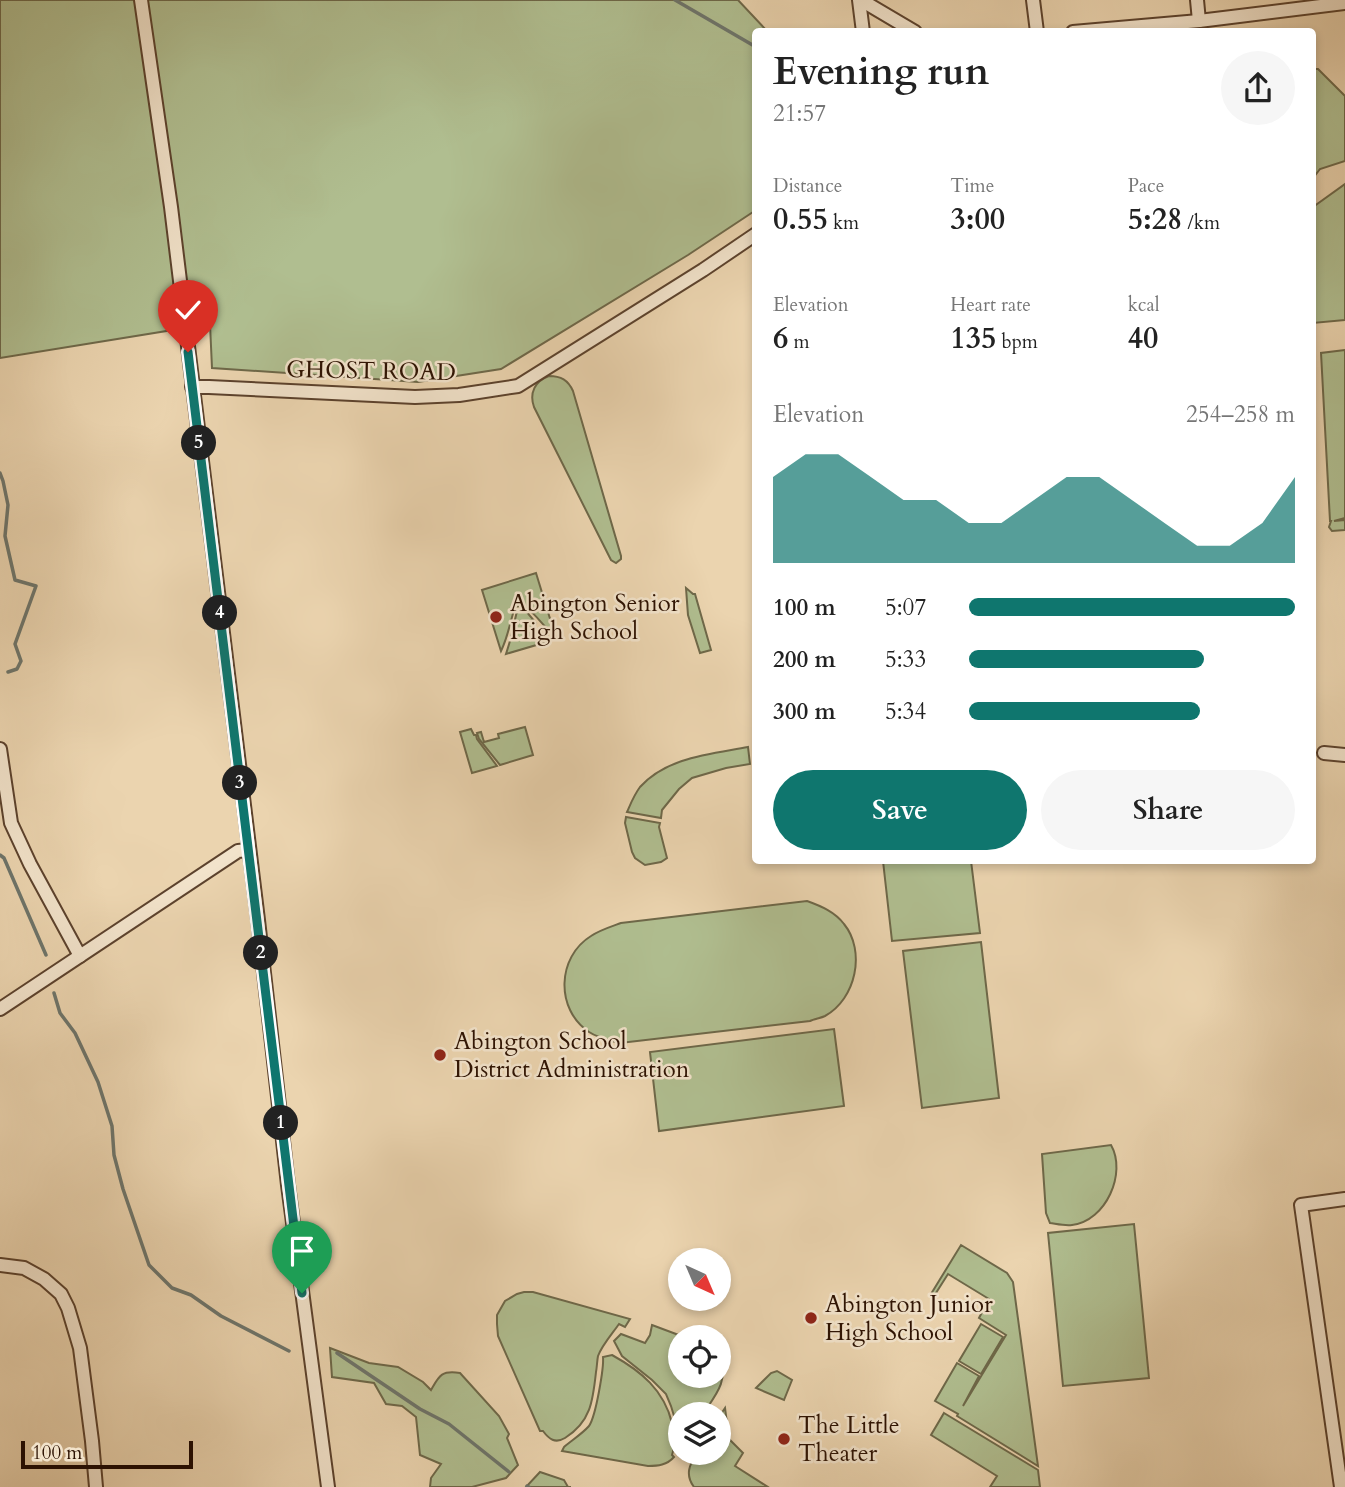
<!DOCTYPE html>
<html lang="en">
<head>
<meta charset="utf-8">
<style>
	:root { --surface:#fff; --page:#f6f6f6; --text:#222; --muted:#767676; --accent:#0f766e }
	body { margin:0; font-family:Cardo,serif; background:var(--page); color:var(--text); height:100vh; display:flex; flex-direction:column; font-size:26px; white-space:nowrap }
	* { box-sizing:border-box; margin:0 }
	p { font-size:23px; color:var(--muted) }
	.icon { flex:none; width:38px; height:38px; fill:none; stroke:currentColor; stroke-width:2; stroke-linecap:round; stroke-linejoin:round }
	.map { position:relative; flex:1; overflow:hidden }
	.details { position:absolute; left:752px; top:28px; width:564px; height:836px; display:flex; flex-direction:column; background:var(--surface); border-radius:7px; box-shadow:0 4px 10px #0003 }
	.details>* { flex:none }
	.needle { width:46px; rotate:136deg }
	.buttons { position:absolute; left:668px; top:1248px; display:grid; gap:14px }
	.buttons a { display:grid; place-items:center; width:63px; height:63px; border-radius:50%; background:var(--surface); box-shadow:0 4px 10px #0003; font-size:35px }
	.scale { position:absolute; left:21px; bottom:18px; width:172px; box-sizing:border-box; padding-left:7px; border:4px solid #2d1202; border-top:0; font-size:19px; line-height:24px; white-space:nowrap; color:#2d1202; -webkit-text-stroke:5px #f2e3cb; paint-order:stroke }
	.pin { position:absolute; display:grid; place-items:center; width:60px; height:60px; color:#fff; margin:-72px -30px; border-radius:50% 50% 50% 0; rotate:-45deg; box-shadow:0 0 7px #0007 }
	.pin .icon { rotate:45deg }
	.km { position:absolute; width:35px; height:35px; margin:-18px; border-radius:50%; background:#222; color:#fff; font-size:19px; line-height:35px; text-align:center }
	.round { display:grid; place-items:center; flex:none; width:74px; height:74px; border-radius:37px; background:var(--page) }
	.overview { display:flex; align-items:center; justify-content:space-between; height:119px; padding:0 21px }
	h1 { font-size:38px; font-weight:600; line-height:52px }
	.figures { display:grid; grid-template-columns:repeat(3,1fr); gap:10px; height:119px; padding:7px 21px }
	.figures div { display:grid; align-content:center }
	.figures b { font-size:30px; font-weight:600 }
	.figures small { font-size:19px; font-weight:400 }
	.figures p { font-size:19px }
	.chart { height:196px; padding:14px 21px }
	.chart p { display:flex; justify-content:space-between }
	.chart svg { width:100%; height:126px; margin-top:7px; fill:var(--accent); opacity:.7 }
	.cta { display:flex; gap:14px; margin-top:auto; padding:14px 21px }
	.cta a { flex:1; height:80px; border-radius:42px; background:var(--accent); color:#fff; font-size:28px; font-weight:600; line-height:80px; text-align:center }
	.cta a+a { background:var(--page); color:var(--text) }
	ul { padding:0 21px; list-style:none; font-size:23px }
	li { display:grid; grid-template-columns:112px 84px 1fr; align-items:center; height:52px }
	li i { height:18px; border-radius:9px; background:var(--accent) }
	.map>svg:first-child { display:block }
</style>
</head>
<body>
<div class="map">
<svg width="1345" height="1487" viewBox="0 0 1345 1487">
	<rect width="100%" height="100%" fill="#ebd4af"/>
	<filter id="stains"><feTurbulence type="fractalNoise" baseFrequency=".00286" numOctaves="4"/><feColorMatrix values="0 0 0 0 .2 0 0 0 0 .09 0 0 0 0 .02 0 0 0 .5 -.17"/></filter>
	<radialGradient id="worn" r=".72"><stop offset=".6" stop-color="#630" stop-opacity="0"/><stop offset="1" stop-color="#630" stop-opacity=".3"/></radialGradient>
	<g fill="#b0be90" stroke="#6e6849" stroke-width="2">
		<path d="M0,0H738L767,31L756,32V210L688,255L501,369L418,382L212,368L210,324L0,358Z"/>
		<path d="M1313,69H1318L1345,96V161L1320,169L1313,178Z"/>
		<path d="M1345,184V320L1313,323V207Z"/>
		<path d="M1345,350V518L1334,521L1345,520V530L1332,531L1329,527L1331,521H1330L1321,353Z"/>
		<path d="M549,376C561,376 568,380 573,391L621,556V559L616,563L611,560L534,407C529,393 535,381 549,376Z"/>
		<path d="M536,573L555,635C541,627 531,602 515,607C510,622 508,637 501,651L482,590Z"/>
		<path d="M686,588L693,594H695L711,650L700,653L688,615Z"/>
		<path d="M521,609L526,611L536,623L533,628L538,635L547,634L550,641L506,654L510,641L517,611Z"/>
		<path d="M525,727L533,755L500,765L479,739L477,733L481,732L484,742L499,738L498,734Z"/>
		<path d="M471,729L474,735H476L477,739L497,766L472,773L460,732Z"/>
		<path d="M748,747L750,764L726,768L692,778L679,789L662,810L661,818L627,812C631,803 634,795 640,787C667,757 711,754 748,747Z"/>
		<path d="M626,817L660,823L659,827L667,858L661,862L645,865L635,858L632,852L625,823Z"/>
		<path d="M883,861H971L980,933L892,941Z"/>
		<path d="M807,901C821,906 835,912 844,924C866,951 856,999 825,1016C821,1018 814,1019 810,1021L620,1043C609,1040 598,1038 589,1032C555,1009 557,957 591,936C600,930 610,927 621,923Z"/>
		<path d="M981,942L999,1098L922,1108L903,951Z"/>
		<path d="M834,1029L844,1106L659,1131L650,1052Z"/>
		<path d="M1111,1145C1127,1173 1106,1221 1072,1225C1065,1226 1057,1224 1050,1223L1046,1213L1042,1154Z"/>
		<path d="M1134,1224L1149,1378L1063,1386L1048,1233Z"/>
		<path d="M961,1245L1007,1273L1013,1282L1038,1466L957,1416L958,1414L935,1401L957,1363L979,1376L963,1406L1006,1335L979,1318L989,1299L948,1274L934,1296L931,1294Z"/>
		<path d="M524,1292H533L630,1319L625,1327L619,1324C612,1334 602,1345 598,1356C597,1361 597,1367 596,1372C593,1400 591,1422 565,1438C555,1444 549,1439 543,1431H540L498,1336L497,1324V1315L505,1301L517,1294Z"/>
		<path d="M981,1324L1003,1337L981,1374L959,1361Z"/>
		<path d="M652,1325L684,1337H681V1376H719V1360C730,1380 714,1397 703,1414H681V1439L671,1406L666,1394L652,1380L622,1356L614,1341L621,1334L645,1343L650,1335Z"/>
		<path d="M330,1348L369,1363L398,1367L423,1382L431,1390C439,1376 441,1370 460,1373L499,1416L509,1434L507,1438L518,1465L506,1478L472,1487H430L431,1478L441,1464L420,1455L416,1417L402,1406L386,1404L374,1383L332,1377Z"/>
		<path d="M612,1355C641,1371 664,1390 672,1423C675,1434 676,1444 672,1455L674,1457C667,1465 658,1466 648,1466L562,1451L564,1447C572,1440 582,1434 589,1426C596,1416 604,1367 603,1357Z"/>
		<path d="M777,1371L792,1380L784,1400L756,1388L771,1373Z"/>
		<path d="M725,1408L729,1439L743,1453L735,1466L768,1487H694C685,1475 689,1465 697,1453L719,1452V1417Z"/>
		<path d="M944,1413L1038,1470L1040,1487H990L997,1476L931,1435Z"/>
		<path d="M540,1472L564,1480L568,1487H571H526Z"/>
	</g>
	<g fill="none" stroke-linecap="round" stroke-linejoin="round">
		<g stroke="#6e756b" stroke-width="3.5">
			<path d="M675,0L756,47"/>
			<path d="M0,473L3,481L8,505L5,536L15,580L36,586L15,644L21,661L17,669L8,672"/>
			<path d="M0,855L4,858L46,955"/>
			<path d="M54,993L60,1013L75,1033L98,1082L112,1126L114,1155L123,1189L149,1265L172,1288L191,1295L221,1316L289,1351"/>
			<path d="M337,1353L420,1409L449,1424L509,1472"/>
			<path d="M527,1486L529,1487"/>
		</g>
		<defs>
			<g id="minor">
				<path d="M141,0L171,207L258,920L288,1185L328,1487"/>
				<path d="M859,0L863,32"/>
				<path d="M861,0L915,32"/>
				<path d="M1033,0L1037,32"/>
				<path d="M1197,0L1199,21"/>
				<path d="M1073,32L1199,21L1345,3"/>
				<path d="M192,387H209L415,397L459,395L518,386L703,270L756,234"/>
				<path d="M0,749L11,823L30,864L80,956"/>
				<path d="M1324,753L1345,755"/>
				<path d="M0,1009L238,851L248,850"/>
				<path d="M0,1265L24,1268L44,1279L61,1294L68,1308L80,1348L92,1441L96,1487"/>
				<path d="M1341,1487L1301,1205L1345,1199"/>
			</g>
		</defs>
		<use href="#minor" stroke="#5c422d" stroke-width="16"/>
		<use href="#minor" stroke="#f2e3cb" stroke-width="12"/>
	</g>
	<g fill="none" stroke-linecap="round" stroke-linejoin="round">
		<defs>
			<path id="route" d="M188,352L302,1293"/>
		</defs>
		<use href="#route" stroke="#fff" stroke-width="14"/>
		<use href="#route" stroke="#0f766e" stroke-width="9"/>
	</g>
	<g fill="#8f2418" stroke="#f2e3cb" stroke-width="2.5">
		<circle cx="496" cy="617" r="7"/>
		<circle cx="440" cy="1055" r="7"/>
		<circle cx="811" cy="1318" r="7"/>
		<circle cx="784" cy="1439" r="7"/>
	</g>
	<g text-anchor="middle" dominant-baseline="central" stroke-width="5" stroke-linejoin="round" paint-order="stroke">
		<g font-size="24" fill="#2d1202" stroke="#f2e3cb">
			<text transform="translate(371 371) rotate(1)">GHOST ROAD</text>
		</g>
		<g font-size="24" fill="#2d1202" stroke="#f2e3cb" text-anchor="start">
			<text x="510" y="603">Abington Senior<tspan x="510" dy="28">High School</tspan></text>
			<text x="454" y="1041">Abington School<tspan x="454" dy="28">District Administration</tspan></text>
			<text x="825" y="1304">Abington Junior<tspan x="825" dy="28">High School</tspan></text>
			<text x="798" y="1425">The Little<tspan x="798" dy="28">Theater</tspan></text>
		</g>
	</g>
	<rect width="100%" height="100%" filter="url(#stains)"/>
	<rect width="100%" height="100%" fill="url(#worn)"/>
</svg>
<div class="buttons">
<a><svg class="needle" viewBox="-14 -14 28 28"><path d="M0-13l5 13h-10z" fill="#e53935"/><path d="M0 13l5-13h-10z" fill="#767676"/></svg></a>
<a><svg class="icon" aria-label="locate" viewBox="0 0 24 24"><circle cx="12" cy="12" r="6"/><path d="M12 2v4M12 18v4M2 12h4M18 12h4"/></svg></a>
<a><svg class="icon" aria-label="layers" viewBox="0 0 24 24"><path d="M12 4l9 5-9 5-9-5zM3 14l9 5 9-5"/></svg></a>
</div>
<div class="scale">100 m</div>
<div class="pin" style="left:302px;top:1293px;background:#1e9e55"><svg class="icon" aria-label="arrive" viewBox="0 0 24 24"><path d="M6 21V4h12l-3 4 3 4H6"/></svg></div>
<div class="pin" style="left:188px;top:352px;background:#d93025"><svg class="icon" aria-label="check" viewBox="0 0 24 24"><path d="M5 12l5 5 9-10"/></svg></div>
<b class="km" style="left:281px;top:1123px">1</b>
<b class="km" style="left:261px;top:953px">2</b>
<b class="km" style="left:240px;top:783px">3</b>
<b class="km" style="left:220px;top:613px">4</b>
<b class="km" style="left:199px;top:443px">5</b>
<section class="details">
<div class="overview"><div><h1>Evening run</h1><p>21:57</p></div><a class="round"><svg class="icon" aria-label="share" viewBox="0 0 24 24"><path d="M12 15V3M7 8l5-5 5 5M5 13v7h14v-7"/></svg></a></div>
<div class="figures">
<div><p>Distance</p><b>0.55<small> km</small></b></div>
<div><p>Time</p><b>3:00</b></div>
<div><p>Pace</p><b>5:28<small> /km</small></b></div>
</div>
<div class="figures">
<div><p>Elevation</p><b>6<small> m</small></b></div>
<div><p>Heart rate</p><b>135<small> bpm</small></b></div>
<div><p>kcal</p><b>40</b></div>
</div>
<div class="chart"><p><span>Elevation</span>254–258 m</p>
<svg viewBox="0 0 160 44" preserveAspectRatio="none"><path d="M0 44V14L10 6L20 6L30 14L40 22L50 22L60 30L70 30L80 22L90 14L100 14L110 22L120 30L130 38L140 38L150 30L160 14V44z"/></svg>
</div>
<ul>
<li><b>100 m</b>5:07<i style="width:100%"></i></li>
<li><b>200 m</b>5:33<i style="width:72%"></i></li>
<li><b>300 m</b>5:34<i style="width:71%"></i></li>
</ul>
<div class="cta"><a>Save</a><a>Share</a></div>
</section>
</div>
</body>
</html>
